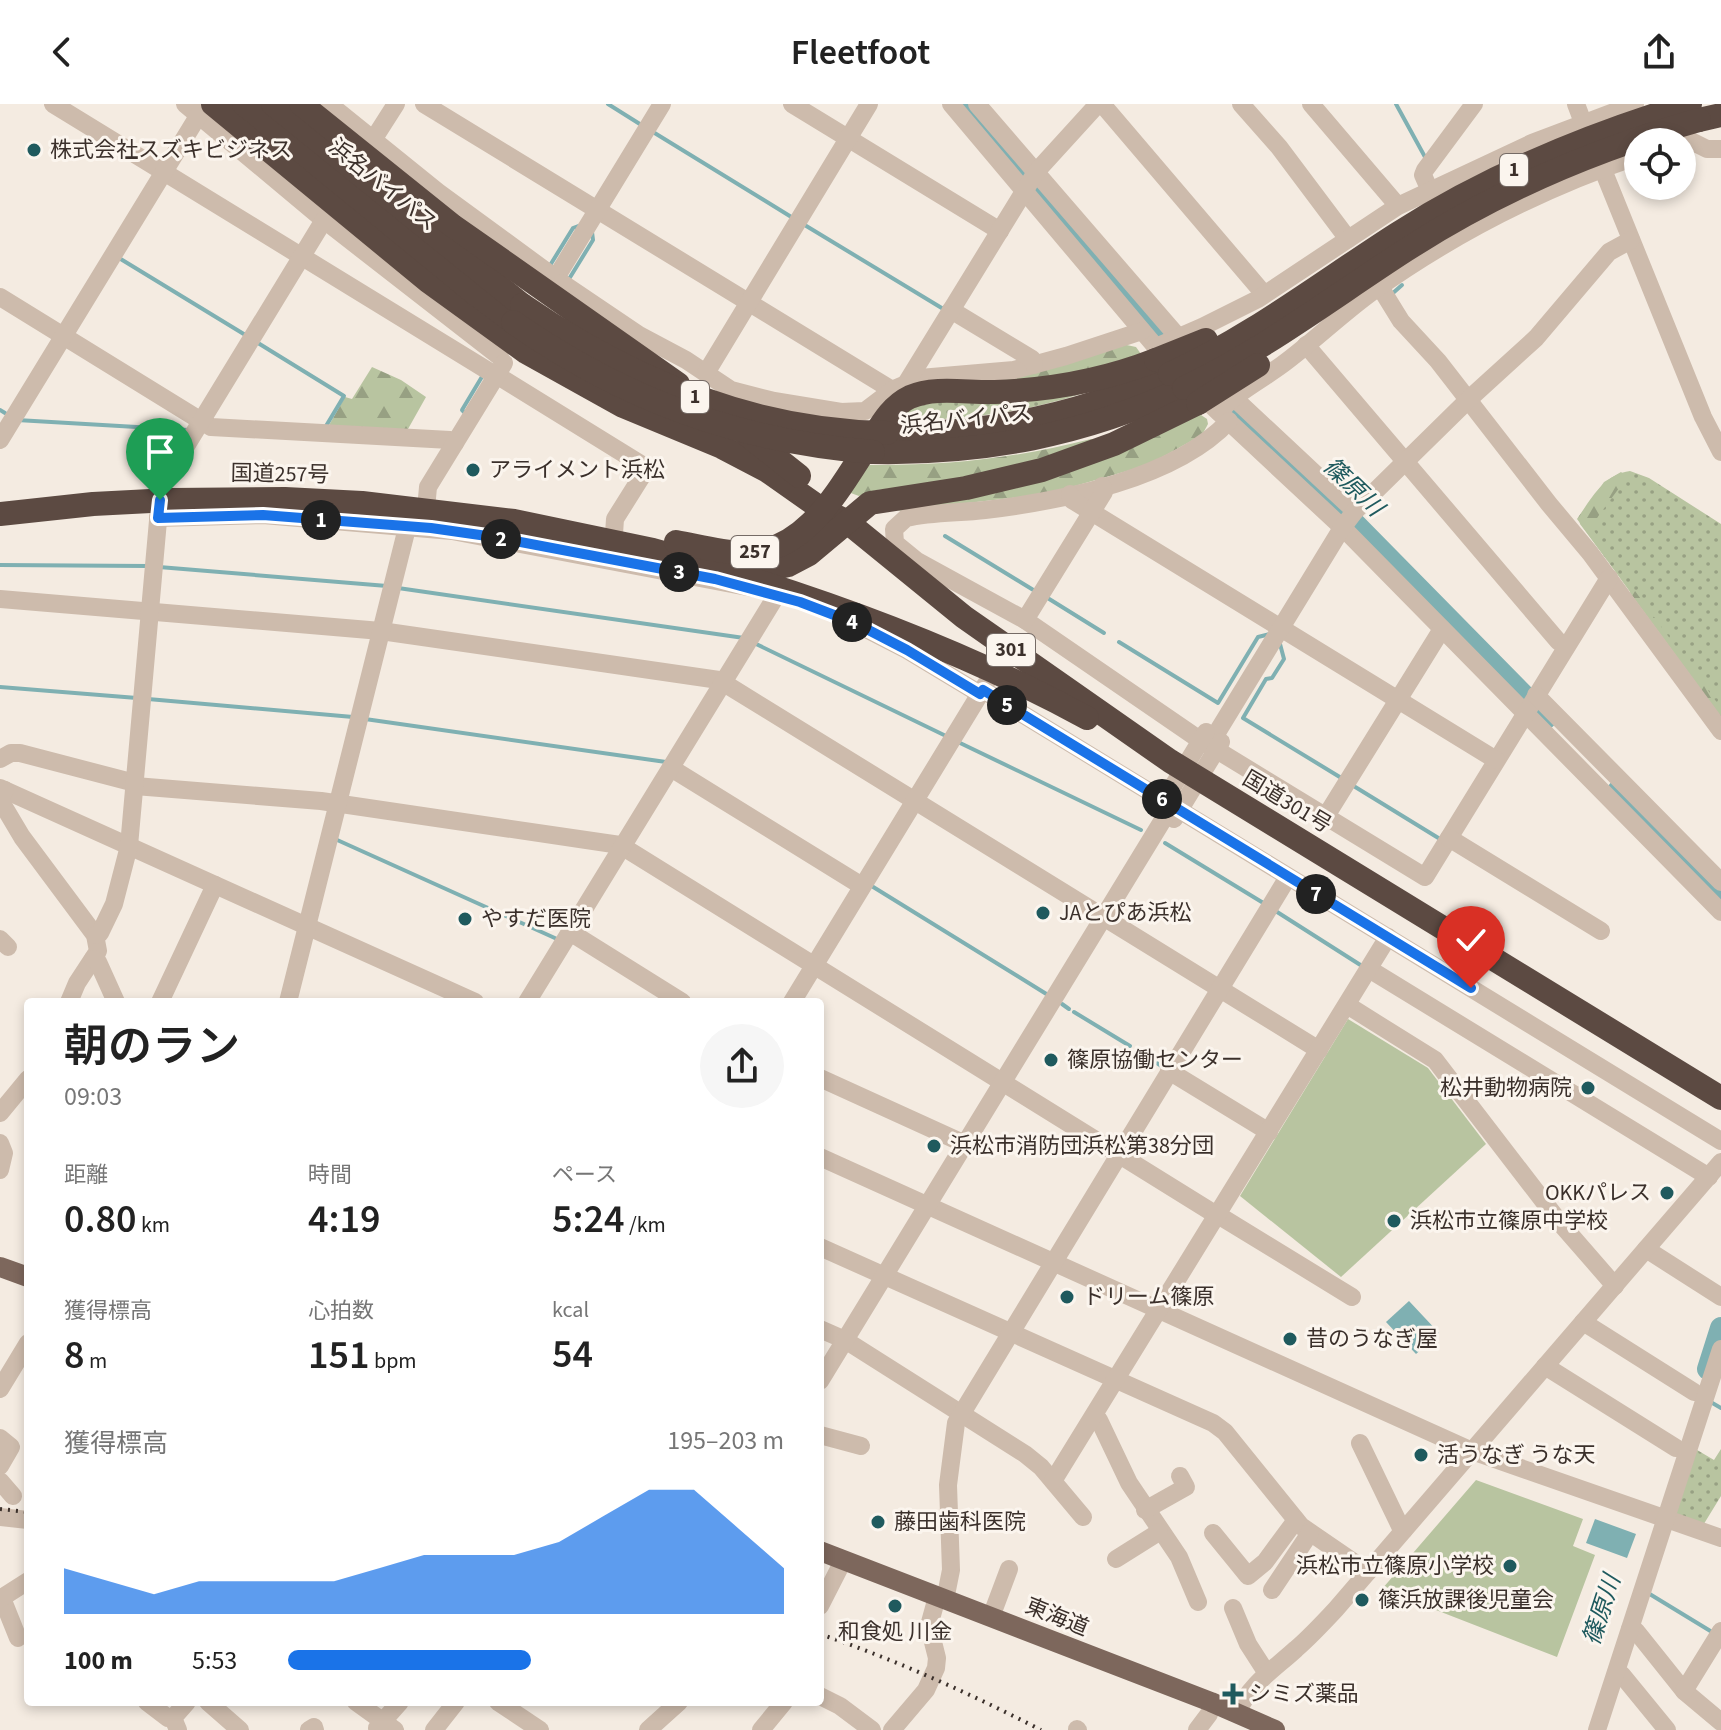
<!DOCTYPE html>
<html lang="ja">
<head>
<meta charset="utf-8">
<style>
	:root { --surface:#fff; --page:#f6f6f6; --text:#222; --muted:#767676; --accent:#1a73e8 }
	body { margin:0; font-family:"Source Sans 3","Noto Sans JP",sans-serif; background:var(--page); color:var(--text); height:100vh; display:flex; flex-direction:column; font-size:30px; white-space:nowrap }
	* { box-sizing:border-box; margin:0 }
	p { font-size:26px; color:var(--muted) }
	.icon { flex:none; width:44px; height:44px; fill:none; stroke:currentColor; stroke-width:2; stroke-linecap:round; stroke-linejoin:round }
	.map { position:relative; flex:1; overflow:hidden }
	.panel { position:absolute; left:24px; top:894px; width:800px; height:708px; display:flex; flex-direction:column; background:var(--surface); border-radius:8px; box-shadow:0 4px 12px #0003 }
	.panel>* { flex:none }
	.fabs { position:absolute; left:1624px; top:24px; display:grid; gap:16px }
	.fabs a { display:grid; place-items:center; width:72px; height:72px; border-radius:50%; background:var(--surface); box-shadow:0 4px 12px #0003; font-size:40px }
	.pin { position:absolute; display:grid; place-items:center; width:68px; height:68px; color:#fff; margin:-82px -34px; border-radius:50% 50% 50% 0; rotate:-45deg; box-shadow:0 0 8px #0007 }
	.pin .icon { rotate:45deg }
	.km { position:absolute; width:40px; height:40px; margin:-20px; border-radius:50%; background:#222; color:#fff; font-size:22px; line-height:40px; text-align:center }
	.round { display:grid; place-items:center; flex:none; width:84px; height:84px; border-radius:42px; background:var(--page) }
	.head { display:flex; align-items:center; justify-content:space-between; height:136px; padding:0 40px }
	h1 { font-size:44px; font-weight:600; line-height:60px }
	.stats { display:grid; grid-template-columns:repeat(3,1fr); gap:12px; height:136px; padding:8px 40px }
	.stats div { display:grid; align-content:center }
	.stats b { font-size:40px; font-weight:600 }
	.stats small { font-size:22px; font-weight:400 }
	.stats p { font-size:22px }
	.chart { height:224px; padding:16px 40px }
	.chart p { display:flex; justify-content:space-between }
	.chart svg { width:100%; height:144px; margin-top:8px; fill:var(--accent); opacity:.7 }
	ul { padding:0 40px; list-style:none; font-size:26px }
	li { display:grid; grid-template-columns:128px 96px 1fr; align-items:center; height:60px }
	li i { height:20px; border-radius:10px; background:var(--accent) }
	header { display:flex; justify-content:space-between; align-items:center; height:104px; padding:0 40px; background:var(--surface); font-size:36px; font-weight:600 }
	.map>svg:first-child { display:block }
</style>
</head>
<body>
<header><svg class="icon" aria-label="back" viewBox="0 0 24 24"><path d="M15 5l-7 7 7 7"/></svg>Fleetfoot<svg class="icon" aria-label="share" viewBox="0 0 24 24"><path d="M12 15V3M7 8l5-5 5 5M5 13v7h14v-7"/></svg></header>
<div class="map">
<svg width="1721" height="1626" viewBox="0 0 1721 1626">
	<defs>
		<pattern id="green-dots" width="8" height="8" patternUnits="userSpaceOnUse" patternTransform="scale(2)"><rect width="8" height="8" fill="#b8c4a0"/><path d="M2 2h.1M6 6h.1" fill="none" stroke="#97a083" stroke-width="1.8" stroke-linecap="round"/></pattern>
		<pattern id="forest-firs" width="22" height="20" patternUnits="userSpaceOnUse" patternTransform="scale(2)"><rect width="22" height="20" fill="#b8c4a0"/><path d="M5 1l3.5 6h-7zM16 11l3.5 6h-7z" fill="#97a083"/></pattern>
	</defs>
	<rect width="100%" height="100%" fill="#f4ebe1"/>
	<g fill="url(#green-dots)">
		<path d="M1111,279C1044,306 976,315 905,317L901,314L916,299Z"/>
		<path d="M1630,367L1649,374L1721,420V613L1577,415C1591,395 1604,370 1630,367Z"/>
		<path d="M1692,1343L1714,1356L1721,1345V1392L1702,1423L1673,1413Z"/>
	</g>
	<g fill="url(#forest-firs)">
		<path d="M1122,240L1136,243L1141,250L1060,275L978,277Z"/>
		<path d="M372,263L401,276L426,293L408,325L404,329L328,323L345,293L352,295Z"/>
		<path d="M1198,309L1207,315L1208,320L1202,331L1148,361L1047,390L897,407Z"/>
		<path d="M1091,335L1096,337L990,373L877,386L859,392L848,388L868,361C945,362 1017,354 1091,335Z"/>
		<path d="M1621,368L1625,371V376L1591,422L1610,451L1607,456L1580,420L1579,413L1604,378Z"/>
		<path d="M1631,485L1635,487L1721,604V613L1630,489Z"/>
	</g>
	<g fill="#b8c4a0">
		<path d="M1348,915L1428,964L1486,1040L1341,1173L1240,1092Z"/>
		<path d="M1476,1376L1583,1415L1573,1442L1595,1451L1557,1553L1382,1485Z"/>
	</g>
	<g fill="#7fb0b2">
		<path d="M1409,1197L1439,1229L1416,1250L1386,1218Z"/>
		<path d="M1595,1415L1636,1430L1627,1454L1586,1439Z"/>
	</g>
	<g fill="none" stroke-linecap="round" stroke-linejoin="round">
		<g stroke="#7fb0b2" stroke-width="4">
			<path d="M608,0L643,22"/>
			<path d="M1396,0L1425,53"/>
			<path d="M653,28L793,114"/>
			<path d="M803,120L945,206"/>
			<path d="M119,154L247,232"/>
			<path d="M549,163L573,124L581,121"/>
			<path d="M569,175L593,136L592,128"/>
			<path d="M1393,189L1402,181"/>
			<path d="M258,239L344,292L326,322"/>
			<path d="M0,306L5,309"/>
			<path d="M466,310L462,306L483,271"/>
			<path d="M17,316L188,326"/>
			<path d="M945,432L1035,487"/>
			<path d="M0,461L148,462"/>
			<path d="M159,463L387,482"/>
			<path d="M398,484L744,534"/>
			<path d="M1046,493L1104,529"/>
			<path d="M1119,538L1218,599L1258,533L1270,530"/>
			<path d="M754,539L946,632"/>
			<path d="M1280,540L1284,555L1272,574L1266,575L1243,614L1343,675"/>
			<path d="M0,583L137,594"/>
			<path d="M148,595L353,613"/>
			<path d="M365,615L666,658"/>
			<path d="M958,638L1141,726"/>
			<path d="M1352,681L1440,735"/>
			<path d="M335,735L557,835"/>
			<path d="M1165,739L1265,800"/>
			<path d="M870,781L1048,891"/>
			<path d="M1274,806L1362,862"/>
			<path d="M1062,900L1069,905"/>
			<path d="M1074,908L1130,942"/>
			<path d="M1138,947L1163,963"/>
			<path d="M1709,1297L1721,1304"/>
			<path d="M1648,1489L1712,1528"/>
		</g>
		<g stroke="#7fb0b2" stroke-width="22">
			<path d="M964,0L1179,252"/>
			<path d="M1237,309L1354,419L1546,614"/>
			<path d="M1618,687L1721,791"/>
			<path d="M1708,1265L1721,1224"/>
		</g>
		<g stroke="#cdbbac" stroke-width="18">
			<path d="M53,0L490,268"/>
			<path d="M185,0L324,116L500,253"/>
			<path d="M329,0L438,88L550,170"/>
			<path d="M424,0L892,286"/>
			<path d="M792,0L1000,127"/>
			<path d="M951,0L1171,261"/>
			<path d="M977,0L1179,234"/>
			<path d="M1102,0L1264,190"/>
			<path d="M1241,0L1279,43L1348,135"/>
			<path d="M1311,0L1398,102"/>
			<path d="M1576,0L1587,29"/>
			<path d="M373,36L396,0"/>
			<path d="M1682,38L1689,36L1707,45H1721"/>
			<path d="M1599,56L1703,313L1721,348"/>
			<path d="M1430,87L1423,71L1425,66L1474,0"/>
			<path d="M554,177L662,0"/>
			<path d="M562,179L639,231L686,256L731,286L774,297L841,308L865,307L894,285L920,274L1014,266L1066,252L1142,227"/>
			<path d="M1380,183L1401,217L1438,257L1549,400L1590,449L1721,627"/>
			<path d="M0,193L211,323L450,336L455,339"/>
			<path d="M951,206L1032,255L1034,261"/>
			<path d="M1306,241L1558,537L1566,542"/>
			<path d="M1156,243L1202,223L1258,195L1398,102L1532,39L1635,0"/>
			<path d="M706,269L869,0"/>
			<path d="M503,275L647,364L615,415L614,430"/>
			<path d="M907,278L1036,68L1098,0"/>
			<path d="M1197,288L1346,427L1721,808"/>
			<path d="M1233,293L1355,407"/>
			<path d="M1219,308C1239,286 1264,275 1287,257C1316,235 1343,209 1372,188C1453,130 1544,84 1638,52"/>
			<path d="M1229,317C1175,375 1061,397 985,406C959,409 931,408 906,414L894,425L895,439L917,457L1025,516L1197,634L1425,773L1609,474"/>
			<path d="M0,336L203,4"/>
			<path d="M1070,390L1072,396L1496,656"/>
			<path d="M426,405L428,383L504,259"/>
			<path d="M158,414L263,411L452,427L758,485"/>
			<path d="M0,495L381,527L719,576L1319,946"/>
			<path d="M1025,516L1104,388L1102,382"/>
			<path d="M868,526L907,546L980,590"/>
			<path d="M983,586L1721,1037"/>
			<path d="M1536,591L1721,778"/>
			<path d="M1213,635L1342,424L1355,407L1469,295L1536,234L1609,148L1631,136"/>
			<path d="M0,655L11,649H20L135,679"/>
			<path d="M671,664L862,782"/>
			<path d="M135,682L321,697L620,741L1218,1112"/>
			<path d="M0,684L475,898"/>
			<path d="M5,686L0,696L22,733L95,831L98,847L77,879L69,898"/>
			<path d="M1159,705L1206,628"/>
			<path d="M1326,712L1442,525"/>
			<path d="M1174,715L1221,638"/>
			<path d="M1449,734L1601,827"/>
			<path d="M570,828L682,898"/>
			<path d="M95,831L100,829L114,800L129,742L161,383L324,116"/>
			<path d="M0,835L8,843"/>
			<path d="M93,855L98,858L116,898"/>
			<path d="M1369,865L1709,1073"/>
			<path d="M160,898L215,781"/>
			<path d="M288,898L410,412"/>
			<path d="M527,898L773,497L778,483"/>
			<path d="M792,898L986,580"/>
			<path d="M1347,901L1435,956L1561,1120L1615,1182"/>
			<path d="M1169,967L1269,1028"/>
			<path d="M820,974L965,1040"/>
			<path d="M0,1009L28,975"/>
			<path d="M0,1039L4,1049L0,1066"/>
			<path d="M820,1053L1472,1347L1721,1434"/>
			<path d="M1218,1111L1352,1193"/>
			<path d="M820,1143L1213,1319L1225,1328L1301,1422L1368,1468"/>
			<path d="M1646,1145L1721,1193"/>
			<path d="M1583,1218L1694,1288"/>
			<path d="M820,1225L845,1236L1025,1350L1041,1363L1083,1413"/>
			<path d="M1545,1262L1676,1344"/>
			<path d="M820,1277L1169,706"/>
			<path d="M0,1285L28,1239"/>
			<path d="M1094,1313L1099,1316L1129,1379L1179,1453L1198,1498"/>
			<path d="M820,1331L861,1342"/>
			<path d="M0,1334L11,1343L0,1362"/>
			<path d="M1360,1339L1400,1422L1404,1426"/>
			<path d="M0,1377L13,1392"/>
			<path d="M1053,1377L1388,833"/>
			<path d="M1145,1406L1186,1383L1180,1372"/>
			<path d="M0,1413L28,1416"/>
			<path d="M1213,1429L1248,1472L1265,1458L1296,1416"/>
			<path d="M1116,1455L1159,1428"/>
			<path d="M1272,1486L1310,1429"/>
			<path d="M2,1494L18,1534"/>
			<path d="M0,1495L28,1477"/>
			<path d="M945,1496L951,1466L948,1381L956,1319L1288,773"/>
			<path d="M820,1502L843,1457"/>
			<path d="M1233,1504L1248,1540L1266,1568"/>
			<path d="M991,1513L1009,1465"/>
			<path d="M1630,1525L1636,1527L1684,1587L1721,1618"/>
			<path d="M1616,1569L1622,1571L1667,1626"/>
			<path d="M1684,1587L1721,1527"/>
			<path d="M820,1592L840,1602L872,1626"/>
			<path d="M147,1598L168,1614H173"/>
			<path d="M208,1598L240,1626"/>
			<path d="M356,1598L395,1626"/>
			<path d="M498,1598L540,1626"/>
			<path d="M1237,1609C1250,1580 1273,1566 1296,1545C1310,1533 1323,1519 1336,1505L1721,1058"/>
			<path d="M377,1624L400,1598"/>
			<path d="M1077,1625L1078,1626"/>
			<path d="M178,1626L173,1614L187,1598"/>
			<path d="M309,1626L314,1623L315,1626"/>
			<path d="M434,1626L456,1598"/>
			<path d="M648,1626L679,1598"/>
			<path d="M761,1626L784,1598"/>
			<path d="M892,1626L926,1586L936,1564L937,1554L929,1522L937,1493"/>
			<path d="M1197,1626L1209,1610L1213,1599"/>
			<path d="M1597,1626L1721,1245"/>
		</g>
		<g stroke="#7d675c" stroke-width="20">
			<path d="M0,1163L28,1173"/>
			<path d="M820,1447L1211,1598L1275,1626"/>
		</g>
		<g stroke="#5c4a42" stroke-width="24">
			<path d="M213,0L428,177L526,248L623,302L722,343L766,366L823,406L846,417L964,513L1170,657L1721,994"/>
			<path d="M244,0L477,191L513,218"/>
			<path d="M273,0L522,201"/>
			<path d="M301,0L453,122L678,280"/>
			<path d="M1699,16L1721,11"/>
			<path d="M740,325L799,372"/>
			<path d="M887,329C986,331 1080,311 1170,270"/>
			<path d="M873,348C983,350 1084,331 1184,284"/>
			<path d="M0,410L93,400L170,396L285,395L362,399L514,417L653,446L714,463L766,466L788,461L809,450L870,399L966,384L1042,366L1114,340L1198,299"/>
			<path d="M676,438C698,442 720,448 742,449C806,451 840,383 870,338C881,321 891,302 910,293C935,282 968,289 995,288C1049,286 1105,276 1156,256"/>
			<path d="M744,473C863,510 977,554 1087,614"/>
		</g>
		<g stroke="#3b302b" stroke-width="4" stroke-dasharray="2 6" stroke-linecap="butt">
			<path d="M0,1405L28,1408"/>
			<path d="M820,1530C896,1556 969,1589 1041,1626"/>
		</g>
		<g stroke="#5c4a42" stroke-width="24">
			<path d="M522,201C631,276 753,327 887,329"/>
			<path d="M513,218C625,296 737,337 873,348"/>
			<path d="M1156,256L1206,236"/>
			<path d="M1170,270C1251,233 1322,178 1397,130C1488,72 1587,31 1690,0"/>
			<path d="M1184,284C1263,247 1333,193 1406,146C1496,88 1596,45 1699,16"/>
			<path d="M1198,299L1258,261"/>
		</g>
	</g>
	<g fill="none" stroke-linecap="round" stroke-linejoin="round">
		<defs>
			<path id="route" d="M160,396L158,414L263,411L431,424L494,433L715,475L800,498L855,519L907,546L980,590L983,586L1471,884"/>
		</defs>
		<use href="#route" stroke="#fff" stroke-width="16"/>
		<use href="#route" stroke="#1a73e8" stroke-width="10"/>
	</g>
	<g fill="#1f5a5e" stroke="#fbf5ee" stroke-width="3">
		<circle cx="34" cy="46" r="8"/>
		<circle cx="473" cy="366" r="8"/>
		<circle cx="1043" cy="809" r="8"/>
		<circle cx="465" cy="815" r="8"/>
		<circle cx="1051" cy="956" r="8"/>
		<circle cx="1588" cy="984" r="8"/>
		<circle cx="934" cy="1042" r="8"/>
		<circle cx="1667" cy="1089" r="8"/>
		<circle cx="1394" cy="1117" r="8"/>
		<circle cx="1067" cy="1193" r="8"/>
		<circle cx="1290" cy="1235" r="8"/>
		<circle cx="1421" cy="1351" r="8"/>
		<circle cx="878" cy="1418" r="8"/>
		<circle cx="1510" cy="1462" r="8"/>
		<circle cx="1362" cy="1496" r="8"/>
		<circle cx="895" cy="1502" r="8"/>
		<path d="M1229 1578h8v8h8v8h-8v8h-8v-8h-8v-8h8z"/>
	</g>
	<g text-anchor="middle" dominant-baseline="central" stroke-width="6" stroke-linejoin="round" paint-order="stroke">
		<g fill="#fbf5ee" stroke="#756b66" stroke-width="2">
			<rect x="1500" y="50" width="28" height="32" rx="6"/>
			<rect x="681" y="277" width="28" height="32" rx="6"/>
			<rect x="731" y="432" width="48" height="32" rx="6"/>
			<rect x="987" y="530" width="48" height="32" rx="6"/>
		</g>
		<g font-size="20" font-weight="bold" fill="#3b302b">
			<text x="1514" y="66">1</text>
			<text x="695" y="293">1</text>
			<text x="755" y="448">257</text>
			<text x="1011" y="546">301</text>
		</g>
		<g font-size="22" fill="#3b302b" stroke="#fbf5ee" text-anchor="start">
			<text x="50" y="46">株式会社スズキビジネス</text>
			<text x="489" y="366">アライメント浜松</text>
			<text x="1059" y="809">JAとぴあ浜松</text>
			<text x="481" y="815">やすだ医院</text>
			<text x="1067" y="956">篠原協働センター</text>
			<text x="1572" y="984" text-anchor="end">松井動物病院</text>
			<text x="950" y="1042">浜松市消防団浜松第38分団</text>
			<text x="1651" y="1089" text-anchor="end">OKKパレス</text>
			<text x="1410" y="1117">浜松市立篠原中学校</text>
			<text x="1083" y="1193">ドリーム篠原</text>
			<text x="1306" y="1235">昔のうなぎ屋</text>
			<text x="1437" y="1351">活うなぎ うな天</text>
			<text x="894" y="1418">藤田歯科医院</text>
			<text x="1494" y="1462" text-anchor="end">浜松市立篠原小学校</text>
			<text x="1378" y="1496">篠浜放課後児童会</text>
			<text x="895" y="1528" text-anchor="middle">和食処 川金</text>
			<text x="1249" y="1590">シミズ薬品</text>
		</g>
		<g font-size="22" fill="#3b302b" stroke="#fbf5ee">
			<text transform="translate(383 81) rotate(39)">浜名バイパス</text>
			<text transform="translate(966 315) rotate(-6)">浜名バイパス</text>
			<text transform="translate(280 370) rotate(1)">国道257号</text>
			<text transform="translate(1287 698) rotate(31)">国道301号</text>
			<text transform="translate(1057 1513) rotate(22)">東海道</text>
		</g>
		<g font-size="24" font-style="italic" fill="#1f5a5e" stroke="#fbf5ee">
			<text transform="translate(1353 383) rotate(44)">篠原川</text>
			<text transform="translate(1602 1506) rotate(-72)">篠原川</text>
		</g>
	</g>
</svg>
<div class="fabs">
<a><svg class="icon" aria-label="locate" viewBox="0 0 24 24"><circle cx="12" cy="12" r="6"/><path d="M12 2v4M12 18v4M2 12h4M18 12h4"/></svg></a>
</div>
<div class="pin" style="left:160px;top:396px;background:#1e9e55"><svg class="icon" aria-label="arrive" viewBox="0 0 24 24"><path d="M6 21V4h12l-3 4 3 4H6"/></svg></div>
<div class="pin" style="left:1471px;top:884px;background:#d93025"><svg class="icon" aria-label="check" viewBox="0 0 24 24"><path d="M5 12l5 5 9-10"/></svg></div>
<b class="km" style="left:321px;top:416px">1</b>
<b class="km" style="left:501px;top:435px">2</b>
<b class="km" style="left:679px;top:468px">3</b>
<b class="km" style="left:852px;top:518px">4</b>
<b class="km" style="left:1007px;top:601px">5</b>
<b class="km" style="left:1162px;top:695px">6</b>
<b class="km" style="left:1316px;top:790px">7</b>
<section class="panel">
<div class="head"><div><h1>朝のラン</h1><p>09:03</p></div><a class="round"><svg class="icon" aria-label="share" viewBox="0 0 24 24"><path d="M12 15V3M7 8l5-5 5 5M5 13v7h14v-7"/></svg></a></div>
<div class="stats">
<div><p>距離</p><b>0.80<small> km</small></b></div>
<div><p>時間</p><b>4:19</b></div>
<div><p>ペース</p><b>5:24<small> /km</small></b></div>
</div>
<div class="stats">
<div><p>獲得標高</p><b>8<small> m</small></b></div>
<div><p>心拍数</p><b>151<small> bpm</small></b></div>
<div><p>kcal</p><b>54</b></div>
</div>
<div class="chart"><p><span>獲得標高</span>195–203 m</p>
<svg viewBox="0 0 160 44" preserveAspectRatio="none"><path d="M0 44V30L10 34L20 38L30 34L40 34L50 34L60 34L70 30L80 26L90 26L100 26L110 22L120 14L130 6L140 6L150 18L160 30V44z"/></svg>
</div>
<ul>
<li><b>100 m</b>5:53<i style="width:49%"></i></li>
</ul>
</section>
</div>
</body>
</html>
